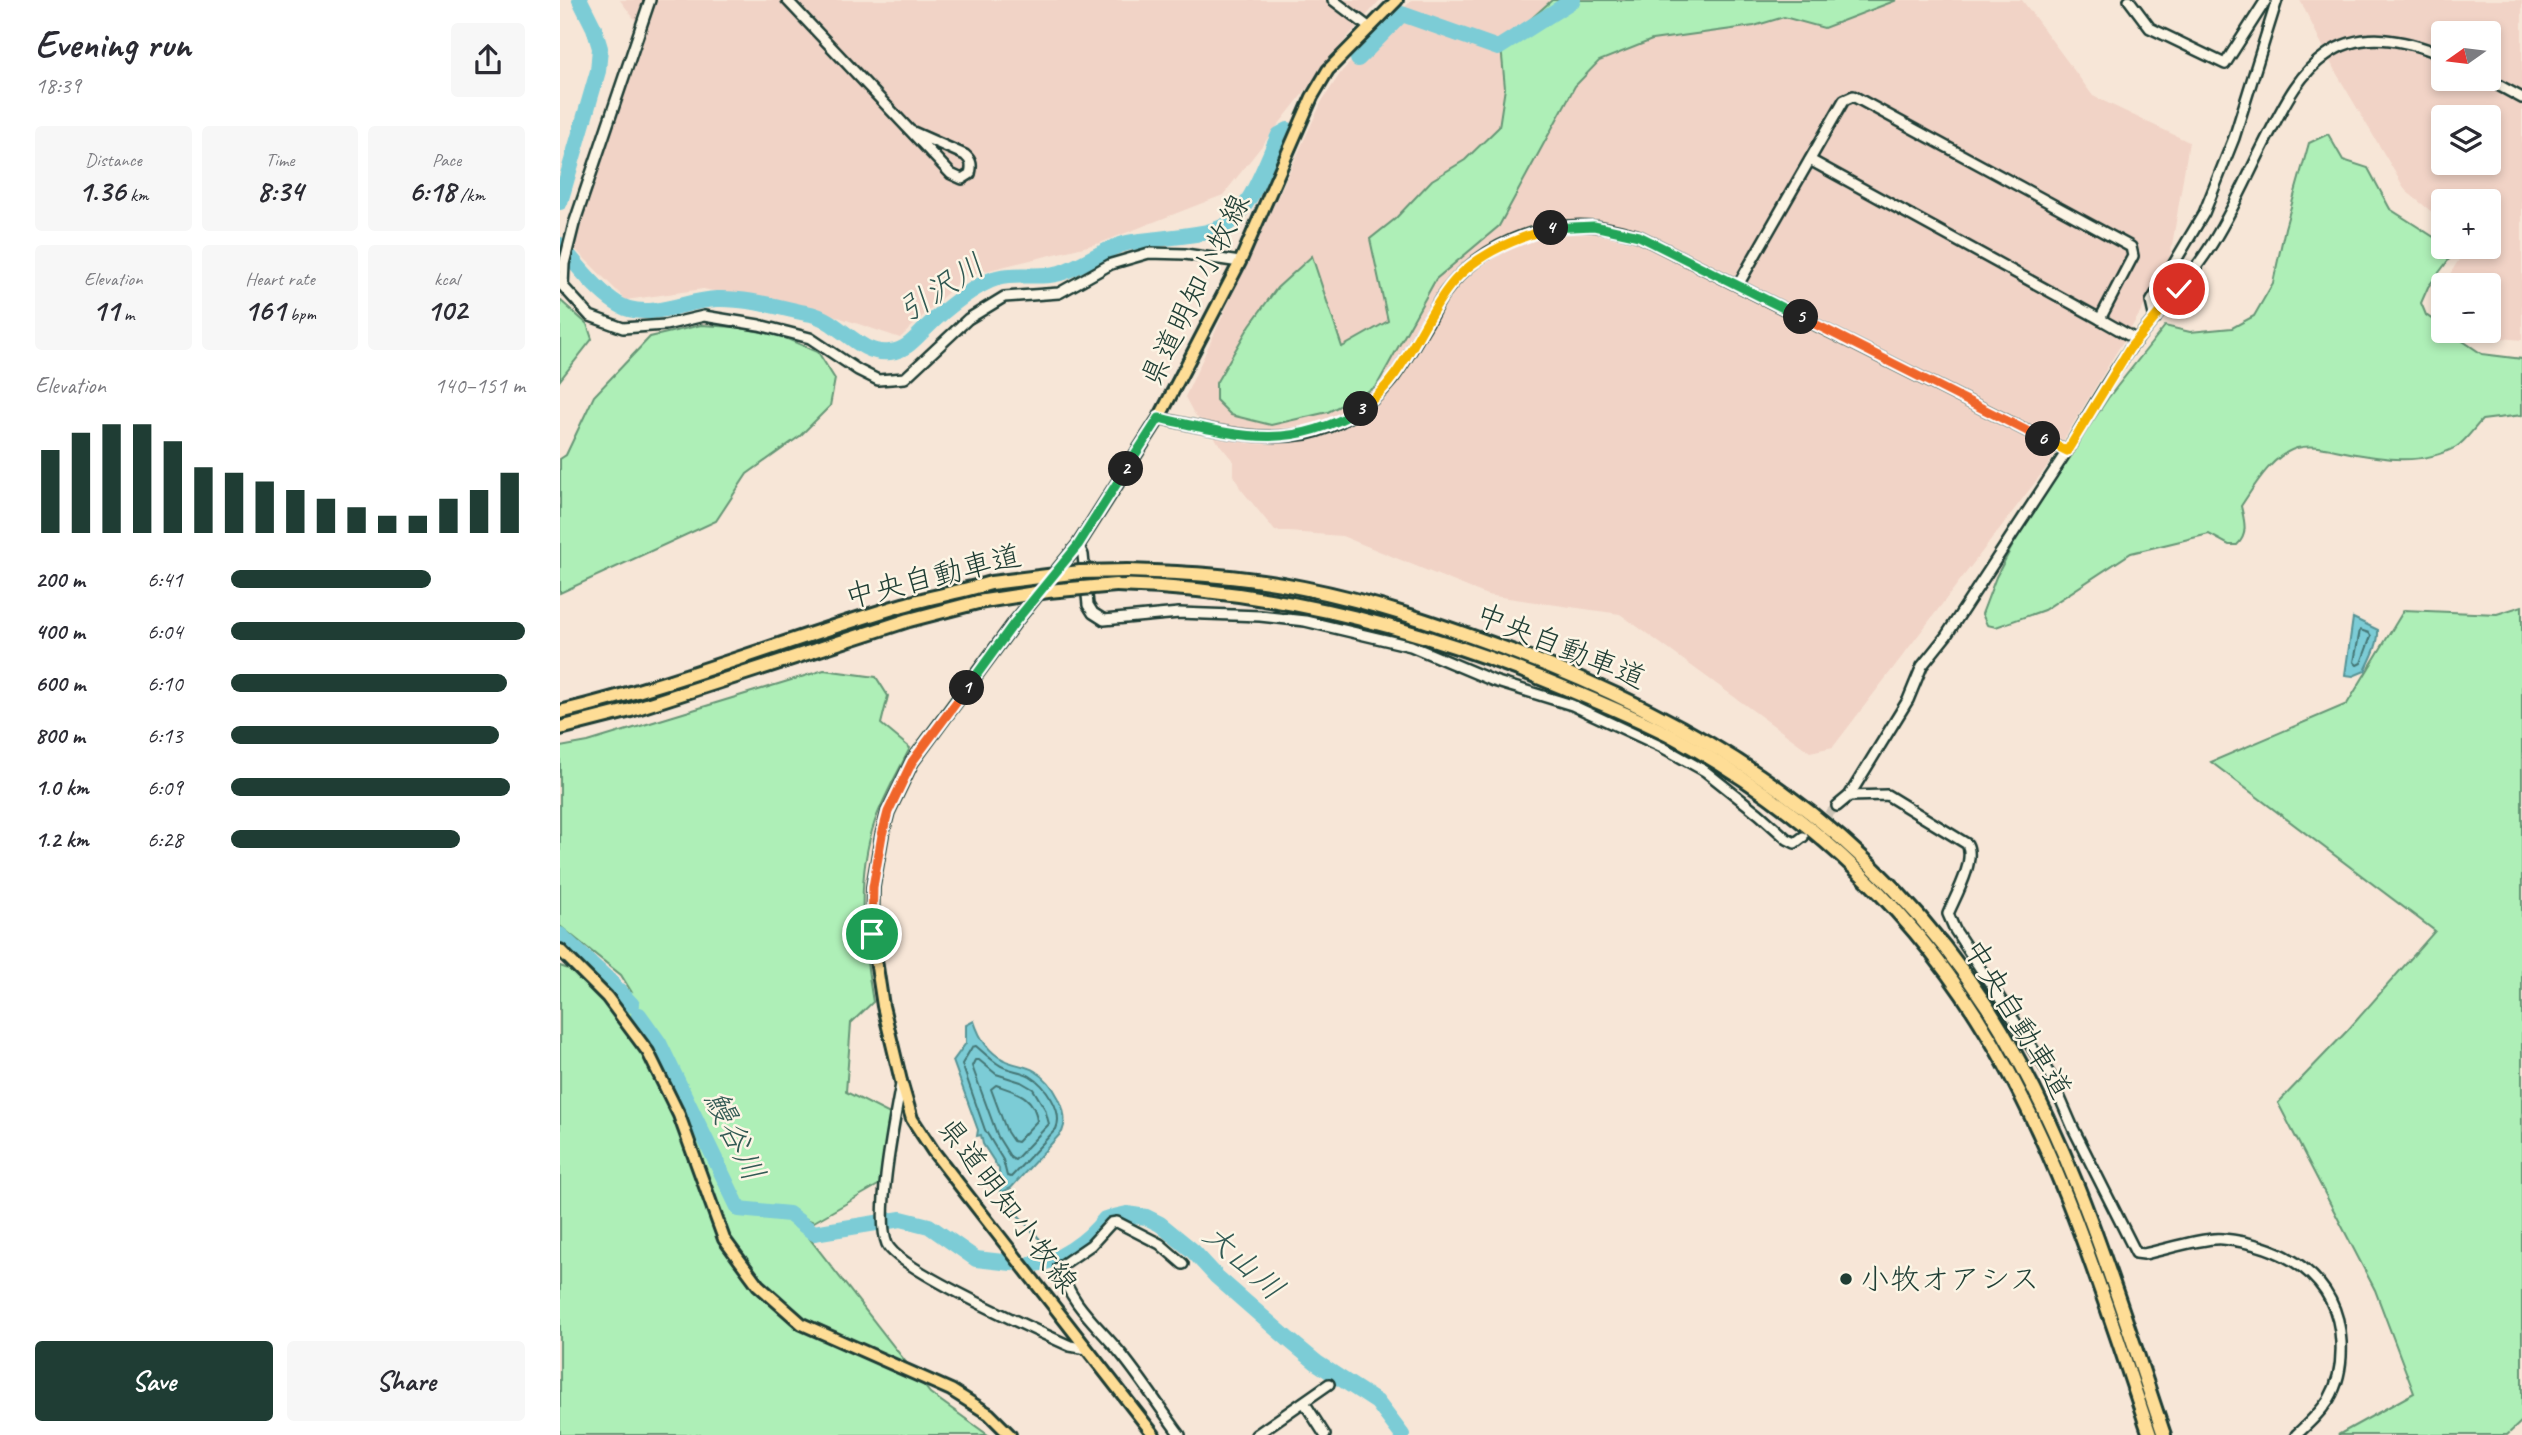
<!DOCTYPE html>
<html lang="en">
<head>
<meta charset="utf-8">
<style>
	:root { --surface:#fff; --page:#f7f7f7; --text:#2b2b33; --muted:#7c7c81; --accent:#1f3d34 }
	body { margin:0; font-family:Caveat,"Klee One",sans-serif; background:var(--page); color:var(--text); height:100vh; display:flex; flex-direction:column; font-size:26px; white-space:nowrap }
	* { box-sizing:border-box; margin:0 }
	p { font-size:23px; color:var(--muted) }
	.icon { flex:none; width:38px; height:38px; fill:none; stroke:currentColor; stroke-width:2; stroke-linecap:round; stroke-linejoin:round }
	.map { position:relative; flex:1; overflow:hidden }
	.side { display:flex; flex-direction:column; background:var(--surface); width:560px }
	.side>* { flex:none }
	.needle { width:46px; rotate:256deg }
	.buttons { position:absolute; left:1871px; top:21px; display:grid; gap:14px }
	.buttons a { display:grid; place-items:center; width:70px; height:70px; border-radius:7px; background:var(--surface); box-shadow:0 4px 10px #0003; font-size:35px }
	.pin { position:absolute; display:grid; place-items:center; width:60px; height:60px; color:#fff; margin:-30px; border:4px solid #fff; border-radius:50%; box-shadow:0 2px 7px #0007 }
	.km { position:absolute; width:35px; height:35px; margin:-18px; border-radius:50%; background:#222; color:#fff; font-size:19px; line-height:35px; text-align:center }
	.round { display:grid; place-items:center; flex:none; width:74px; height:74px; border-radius:7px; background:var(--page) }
	.overview { display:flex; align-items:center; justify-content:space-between; height:119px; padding:0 35px }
	h1 { font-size:38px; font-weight:700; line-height:52px }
	.metrics { display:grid; grid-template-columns:repeat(3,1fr); gap:10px; height:119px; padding:7px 35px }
	.metrics div { display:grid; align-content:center; border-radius:7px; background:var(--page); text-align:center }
	.metrics b { font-size:30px; font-weight:700 }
	.metrics small { font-size:19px; font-weight:400 }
	.metrics p { font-size:19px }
	.chart { height:196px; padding:14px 35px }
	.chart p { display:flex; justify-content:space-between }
	.chart svg { width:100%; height:126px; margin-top:7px; stroke:var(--accent); stroke-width:6 }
	.button { display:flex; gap:14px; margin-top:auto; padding:14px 35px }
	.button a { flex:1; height:80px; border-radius:7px; background:var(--accent); color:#fff; font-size:28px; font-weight:700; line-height:80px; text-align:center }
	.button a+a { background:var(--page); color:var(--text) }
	ul { padding:0 35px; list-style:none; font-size:23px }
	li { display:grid; grid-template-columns:112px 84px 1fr; align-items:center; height:52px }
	li i { height:18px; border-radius:9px; background:var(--accent) }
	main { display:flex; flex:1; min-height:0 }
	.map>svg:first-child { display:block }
</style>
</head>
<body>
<main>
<section class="side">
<div class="overview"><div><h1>Evening run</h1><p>18:39</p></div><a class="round"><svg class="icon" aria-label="share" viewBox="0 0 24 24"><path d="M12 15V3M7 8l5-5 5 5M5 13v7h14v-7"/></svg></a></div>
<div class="metrics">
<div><p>Distance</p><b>1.36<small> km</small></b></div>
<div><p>Time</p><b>8:34</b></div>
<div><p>Pace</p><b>6:18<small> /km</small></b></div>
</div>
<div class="metrics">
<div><p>Elevation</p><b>11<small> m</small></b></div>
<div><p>Heart rate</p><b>161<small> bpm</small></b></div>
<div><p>kcal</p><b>102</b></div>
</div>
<div class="chart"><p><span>Elevation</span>140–151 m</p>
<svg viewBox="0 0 160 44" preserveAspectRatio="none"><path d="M5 44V15M15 44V9M25 44V6M35 44V6M45 44V12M55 44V21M65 44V23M75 44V26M85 44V29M95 44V32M105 44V35M115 44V38M125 44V38M135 44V32M145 44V29M155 44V23"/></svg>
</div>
<ul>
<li><b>200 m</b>6:41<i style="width:68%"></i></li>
<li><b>400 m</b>6:04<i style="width:100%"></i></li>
<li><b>600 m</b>6:10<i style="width:94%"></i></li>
<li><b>800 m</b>6:13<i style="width:91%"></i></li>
<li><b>1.0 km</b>6:09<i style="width:95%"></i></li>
<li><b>1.2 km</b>6:28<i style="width:78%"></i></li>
</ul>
<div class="button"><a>Save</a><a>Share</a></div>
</section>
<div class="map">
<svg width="1962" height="1435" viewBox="0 0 1962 1435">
	<rect width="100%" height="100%" fill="#f7e6d7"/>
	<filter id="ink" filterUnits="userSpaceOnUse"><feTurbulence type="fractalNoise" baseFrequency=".0143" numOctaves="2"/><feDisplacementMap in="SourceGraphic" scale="14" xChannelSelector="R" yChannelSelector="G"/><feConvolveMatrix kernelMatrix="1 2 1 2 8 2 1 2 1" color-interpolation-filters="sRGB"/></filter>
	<g filter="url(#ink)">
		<g fill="#f1d3c6" fill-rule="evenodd">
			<path d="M60,0H820L786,39L663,195L540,243L405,276L340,338L260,311L143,289L66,300L12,246L85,33Z"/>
			<path d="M852,0H1462L1533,96L1629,142L1611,252L1600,280L1489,464L1273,747L1250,752L1060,614L927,595L782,536L715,531L680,488L674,475V462L633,412L625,397L762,101L782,71Z"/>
			<path d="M1740,0H1962V340L1908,335L1903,331H1928V285H1883L1907,247H1928V201H1883V221L1846,191L1774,69ZM1883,33H1928V79H1883ZM1883,117H1928V163H1883Z"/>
		</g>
		<g fill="#aeefb7" stroke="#669676" stroke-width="2">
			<path d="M992,0H1337L1264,28L1224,17L1194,26L1092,40L1039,61L1015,86L939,226L876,279L816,387L768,412L711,425L671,415L656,400V383L690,325L717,288L752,256L782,347L828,321L810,239L835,219L872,180L905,160L939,127L945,88L941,46Z"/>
			<path d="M1768,134L1783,160L1808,168L1830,209L1883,243L1890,258L1868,287L1861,303L1866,315L1883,327V331H1888L1922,354L1962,359V415L1922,420C1914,428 1905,442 1896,447C1861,466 1822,459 1785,452C1769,449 1753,444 1737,448C1711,456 1695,485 1681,506C1684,520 1689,534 1677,545H1669L1649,534L1571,553L1484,610L1436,627L1427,625L1422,614L1436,577L1464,524L1548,398L1605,326L1630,332L1672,328L1694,316L1713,283L1725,228L1749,143Z"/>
			<path d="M0,300L27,324L32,339L0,380Z"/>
			<path d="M141,325L175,327L218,335L258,352L275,379L270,406L240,436L187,474L156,521L0,593V459L6,455L34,396L90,337Z"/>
			<path d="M1962,606V1421L1947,1435H1778L1854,1393L1815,1290L1718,1103L1788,1030L1875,931L1651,762L1787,704L1844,610L1937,614Z"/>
			<path d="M264,670L316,677L328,696L321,724L350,748C338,772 324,796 315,821C295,880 303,942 313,1002L291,1023L286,1092L330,1114L320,1184L254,1222L229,1212L370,1393L428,1435H0V966L71,991L61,975L0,926V747L28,742Z"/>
		</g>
		<g fill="#7cccd6" stroke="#579395" stroke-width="2">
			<path d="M1793,618L1818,630C1819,644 1811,658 1805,671L1793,676L1785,675Z"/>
			<path d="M414,1021C419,1037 428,1052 444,1060C453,1065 465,1065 475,1071C493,1082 511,1112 502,1132L451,1188L440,1193L439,1169L423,1144L421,1135L417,1136L418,1130L393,1061L406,1043V1025Z"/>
		</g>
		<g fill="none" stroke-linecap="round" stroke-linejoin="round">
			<g stroke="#447675" stroke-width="2">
				<path d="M1800,630L1809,633L1811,636L1801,663L1797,665L1794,662Z"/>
				<path d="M416,1046C423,1052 430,1059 438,1064C447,1071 460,1070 470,1076C485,1085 504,1111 496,1129L451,1177L447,1176L443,1160L425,1130L402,1064L412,1047Z"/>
				<path d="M415,1060H419L436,1074L461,1082L473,1089L485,1109L489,1124L455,1160L451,1158L438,1137L412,1066Z"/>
				<path d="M436,1085C456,1092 475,1096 477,1121L457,1142L453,1141L447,1132L431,1089Z"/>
			</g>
			<path stroke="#579395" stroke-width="2.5" d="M448,1204L484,1244L490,1261"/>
			<g stroke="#7cccd6" stroke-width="16">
				<path d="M798,59L842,14L938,48L1013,0"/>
				<path d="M0,202L38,71L40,48L34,28L20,0"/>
				<path d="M0,245C15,263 46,303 69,309C96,317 129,300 157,299C189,298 220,308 251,314C280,321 299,356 330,352C348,350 356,337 368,326C384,310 416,284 437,278C458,272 479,279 500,273C523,266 544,248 567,243C592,238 646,237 666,225C691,209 706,162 719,135L728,130"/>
				<path d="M0,935L53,984"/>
				<path d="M60,992L72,1005"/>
				<path d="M79,1015L99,1043L179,1209L229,1214L254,1233L341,1219L369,1226L416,1259L452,1263"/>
				<path d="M471,1264C498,1264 529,1240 545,1219L567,1214L586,1217L600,1224L633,1251L657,1277L728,1339L757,1363L817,1402L842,1435"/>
			</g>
			<path stroke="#ccc4b6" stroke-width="9" stroke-dasharray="9 4.5" stroke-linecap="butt" d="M1258,824L1277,806"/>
			<defs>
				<g id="minor">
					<path d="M227,0L391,174L402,179L410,174C412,166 412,161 405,155L351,131"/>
					<path d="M773,0L810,28"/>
					<path d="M1569,0L1590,28L1665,64L1706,0"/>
					<path d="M1927,79L1962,98"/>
					<path d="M1250,160L1540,319"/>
					<path d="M0,283L30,316L63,328L105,325L144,316L199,325L250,338L298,370L318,380L345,378L408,319L444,297L499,293L551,264L589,253L625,254L680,262"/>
					<path d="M1178,285L1284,100L1293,96L1571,247L1573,256L1540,319L1577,340"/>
					<path d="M3,286L4,264L14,224L90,0"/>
					<path d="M1595,319L1591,302L1644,213L1674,138L1717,0"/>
					<path d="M599,418C648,429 696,442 746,434C778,428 811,406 831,381C845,363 856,341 868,322C874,312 879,299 887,290C920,246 979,222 1032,226C1048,227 1064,232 1079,236L1507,451C1528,416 1548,379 1572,346C1597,314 1626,284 1648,250C1672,214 1690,170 1710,132C1725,103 1739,74 1766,55C1802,29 1845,40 1883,55"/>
					<path d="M518,545L523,555L528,605L533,613L544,620L619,613L700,616L745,621L851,646L934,681L1012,705L1102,747L1145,771L1199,814L1227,839L1235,843L1243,837"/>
					<path d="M1289,796L1327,795L1407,844C1416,861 1395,897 1388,914L1395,930L1490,1075L1513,1128L1576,1253L1584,1254C1604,1250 1644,1237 1663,1239C1723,1245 1778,1276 1781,1342C1782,1362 1779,1382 1769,1399C1760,1413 1748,1424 1736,1435"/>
					<path d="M1277,806L1289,796L1348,700L1362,666L1386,636L1507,451"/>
					<path d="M341,1084C335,1117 315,1216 327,1244C338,1269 479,1332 510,1346L527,1349"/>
					<path d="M744,1402L765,1435"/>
					<path d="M620,1435C600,1408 583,1381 562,1355C536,1323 513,1308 499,1267L531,1245L551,1223L557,1222L600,1244L623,1264"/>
					<path d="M696,1435L769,1384"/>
				</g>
				<g id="major">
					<path d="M0,950L47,997L88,1052L119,1115L164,1239L198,1285L242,1324L391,1390L429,1414L450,1435"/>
					<path d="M594,1435L373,1151L352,1119L341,1081L323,1006L312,934L313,887L322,835L328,812L352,762L455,622L518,545L599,418L680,262L752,97L768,70L837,0"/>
				</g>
				<g id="highway">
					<path d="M568,571C627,573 685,576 743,588C815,602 886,627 954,652C1150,726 1312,829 1428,1008C1511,1138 1555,1290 1604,1435"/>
					<path d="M556,585C696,588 831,620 961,670C1010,690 1061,710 1108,734C1233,800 1342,898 1417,1017C1498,1145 1542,1293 1590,1435"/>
					<path d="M0,712C117,684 228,639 343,605C372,597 402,591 431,583"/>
					<path d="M0,728L71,710L349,620L418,602"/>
				</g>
			</defs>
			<use href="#minor" stroke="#1f3d34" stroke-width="14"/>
			<use href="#major" stroke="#1f3d34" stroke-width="16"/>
			<use href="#highway" stroke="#1f3d34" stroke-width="18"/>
			<use href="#minor" stroke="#fcf5e5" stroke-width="9"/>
			<use href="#major" stroke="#fedd96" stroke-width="10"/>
			<use href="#highway" stroke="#fedd96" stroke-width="12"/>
			<defs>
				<g id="highway-bridge">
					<path d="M431,583L520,572L568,571"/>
					<path d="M418,602L488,591L556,585"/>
				</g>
			</defs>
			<use href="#highway-bridge" stroke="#1f3d34" stroke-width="18" stroke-linecap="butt"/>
			<use href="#highway-bridge" stroke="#fedd96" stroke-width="12"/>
		</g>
	</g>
	<g fill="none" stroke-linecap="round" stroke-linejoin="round" filter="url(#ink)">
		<defs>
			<path id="split-1" d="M312,934L313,887L322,835L328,812L352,762L407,688"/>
			<path id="split-2" d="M407,688L455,622L518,545L566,469"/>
			<path id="split-3" d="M566,469L599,418C676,435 728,453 801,409"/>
			<path id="split-4" d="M801,409C842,380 858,330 886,291C911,256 951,240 991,228"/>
			<path id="split-5" d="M991,228L1034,226L1079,236L1241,317"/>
			<path id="split-6" d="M1241,317L1483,439"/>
			<path id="split-7" d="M1483,439L1507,451L1570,348L1619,289"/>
		</defs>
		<use href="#split-1" stroke="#fff" stroke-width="14"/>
		<use href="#split-2" stroke="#fff" stroke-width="14"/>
		<use href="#split-3" stroke="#fff" stroke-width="14"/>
		<use href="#split-4" stroke="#fff" stroke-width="14"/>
		<use href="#split-5" stroke="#fff" stroke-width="14"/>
		<use href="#split-6" stroke="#fff" stroke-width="14"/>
		<use href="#split-7" stroke="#fff" stroke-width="14"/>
		<use href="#split-1" stroke="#f0652b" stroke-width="9"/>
		<use href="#split-2" stroke="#22a559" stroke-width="9"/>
		<use href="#split-3" stroke="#22a559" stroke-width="9"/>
		<use href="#split-4" stroke="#f5b400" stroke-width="9"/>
		<use href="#split-5" stroke="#22a559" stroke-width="9"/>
		<use href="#split-6" stroke="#f0652b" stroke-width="9"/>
		<use href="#split-7" stroke="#f5b400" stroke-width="9"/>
	</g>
	<circle fill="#1f3d34" stroke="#fcf5e5" stroke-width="2.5" cx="1286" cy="1279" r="7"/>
	<g text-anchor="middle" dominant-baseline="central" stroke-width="5" stroke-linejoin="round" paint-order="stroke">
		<g font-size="30" fill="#1f3d34" stroke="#fcf5e5">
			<text transform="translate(635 290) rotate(-64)">県道明知小牧線</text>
			<text transform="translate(373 576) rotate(-14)">中央自動車道</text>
			<text transform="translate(1001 646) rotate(22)">中央自動車道</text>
			<text transform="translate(1458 1019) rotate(59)">中央自動車道</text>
			<text transform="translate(448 1205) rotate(53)">県道明知小牧線</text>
		</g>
		<g font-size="30" fill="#1f3d34" stroke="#fcf5e5" text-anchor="start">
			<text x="1300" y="1279">小牧オアシス</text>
		</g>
		<g font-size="32" font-style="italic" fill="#325a54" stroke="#fcf5e5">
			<text transform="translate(381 288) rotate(-33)">引沢川</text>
			<text transform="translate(175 1136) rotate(64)">鰻谷川</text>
			<text transform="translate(684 1262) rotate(42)">大山川</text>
		</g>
	</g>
</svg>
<div class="buttons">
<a><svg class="needle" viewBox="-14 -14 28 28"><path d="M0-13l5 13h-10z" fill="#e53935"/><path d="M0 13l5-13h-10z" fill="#7c7c81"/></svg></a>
<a><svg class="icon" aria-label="layers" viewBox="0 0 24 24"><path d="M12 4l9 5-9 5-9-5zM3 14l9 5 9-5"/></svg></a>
<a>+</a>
<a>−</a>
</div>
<div class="pin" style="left:312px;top:934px;background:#1e9e55"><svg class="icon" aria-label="arrive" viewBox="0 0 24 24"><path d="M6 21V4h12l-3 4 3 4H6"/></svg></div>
<div class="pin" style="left:1619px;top:289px;background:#d93025"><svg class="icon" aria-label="check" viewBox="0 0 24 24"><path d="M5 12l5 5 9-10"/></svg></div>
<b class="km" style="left:407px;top:688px">1</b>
<b class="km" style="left:566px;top:469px">2</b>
<b class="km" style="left:801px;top:409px">3</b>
<b class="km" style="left:991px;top:228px">4</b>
<b class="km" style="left:1241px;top:317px">5</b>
<b class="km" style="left:1483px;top:439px">6</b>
</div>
</main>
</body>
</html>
